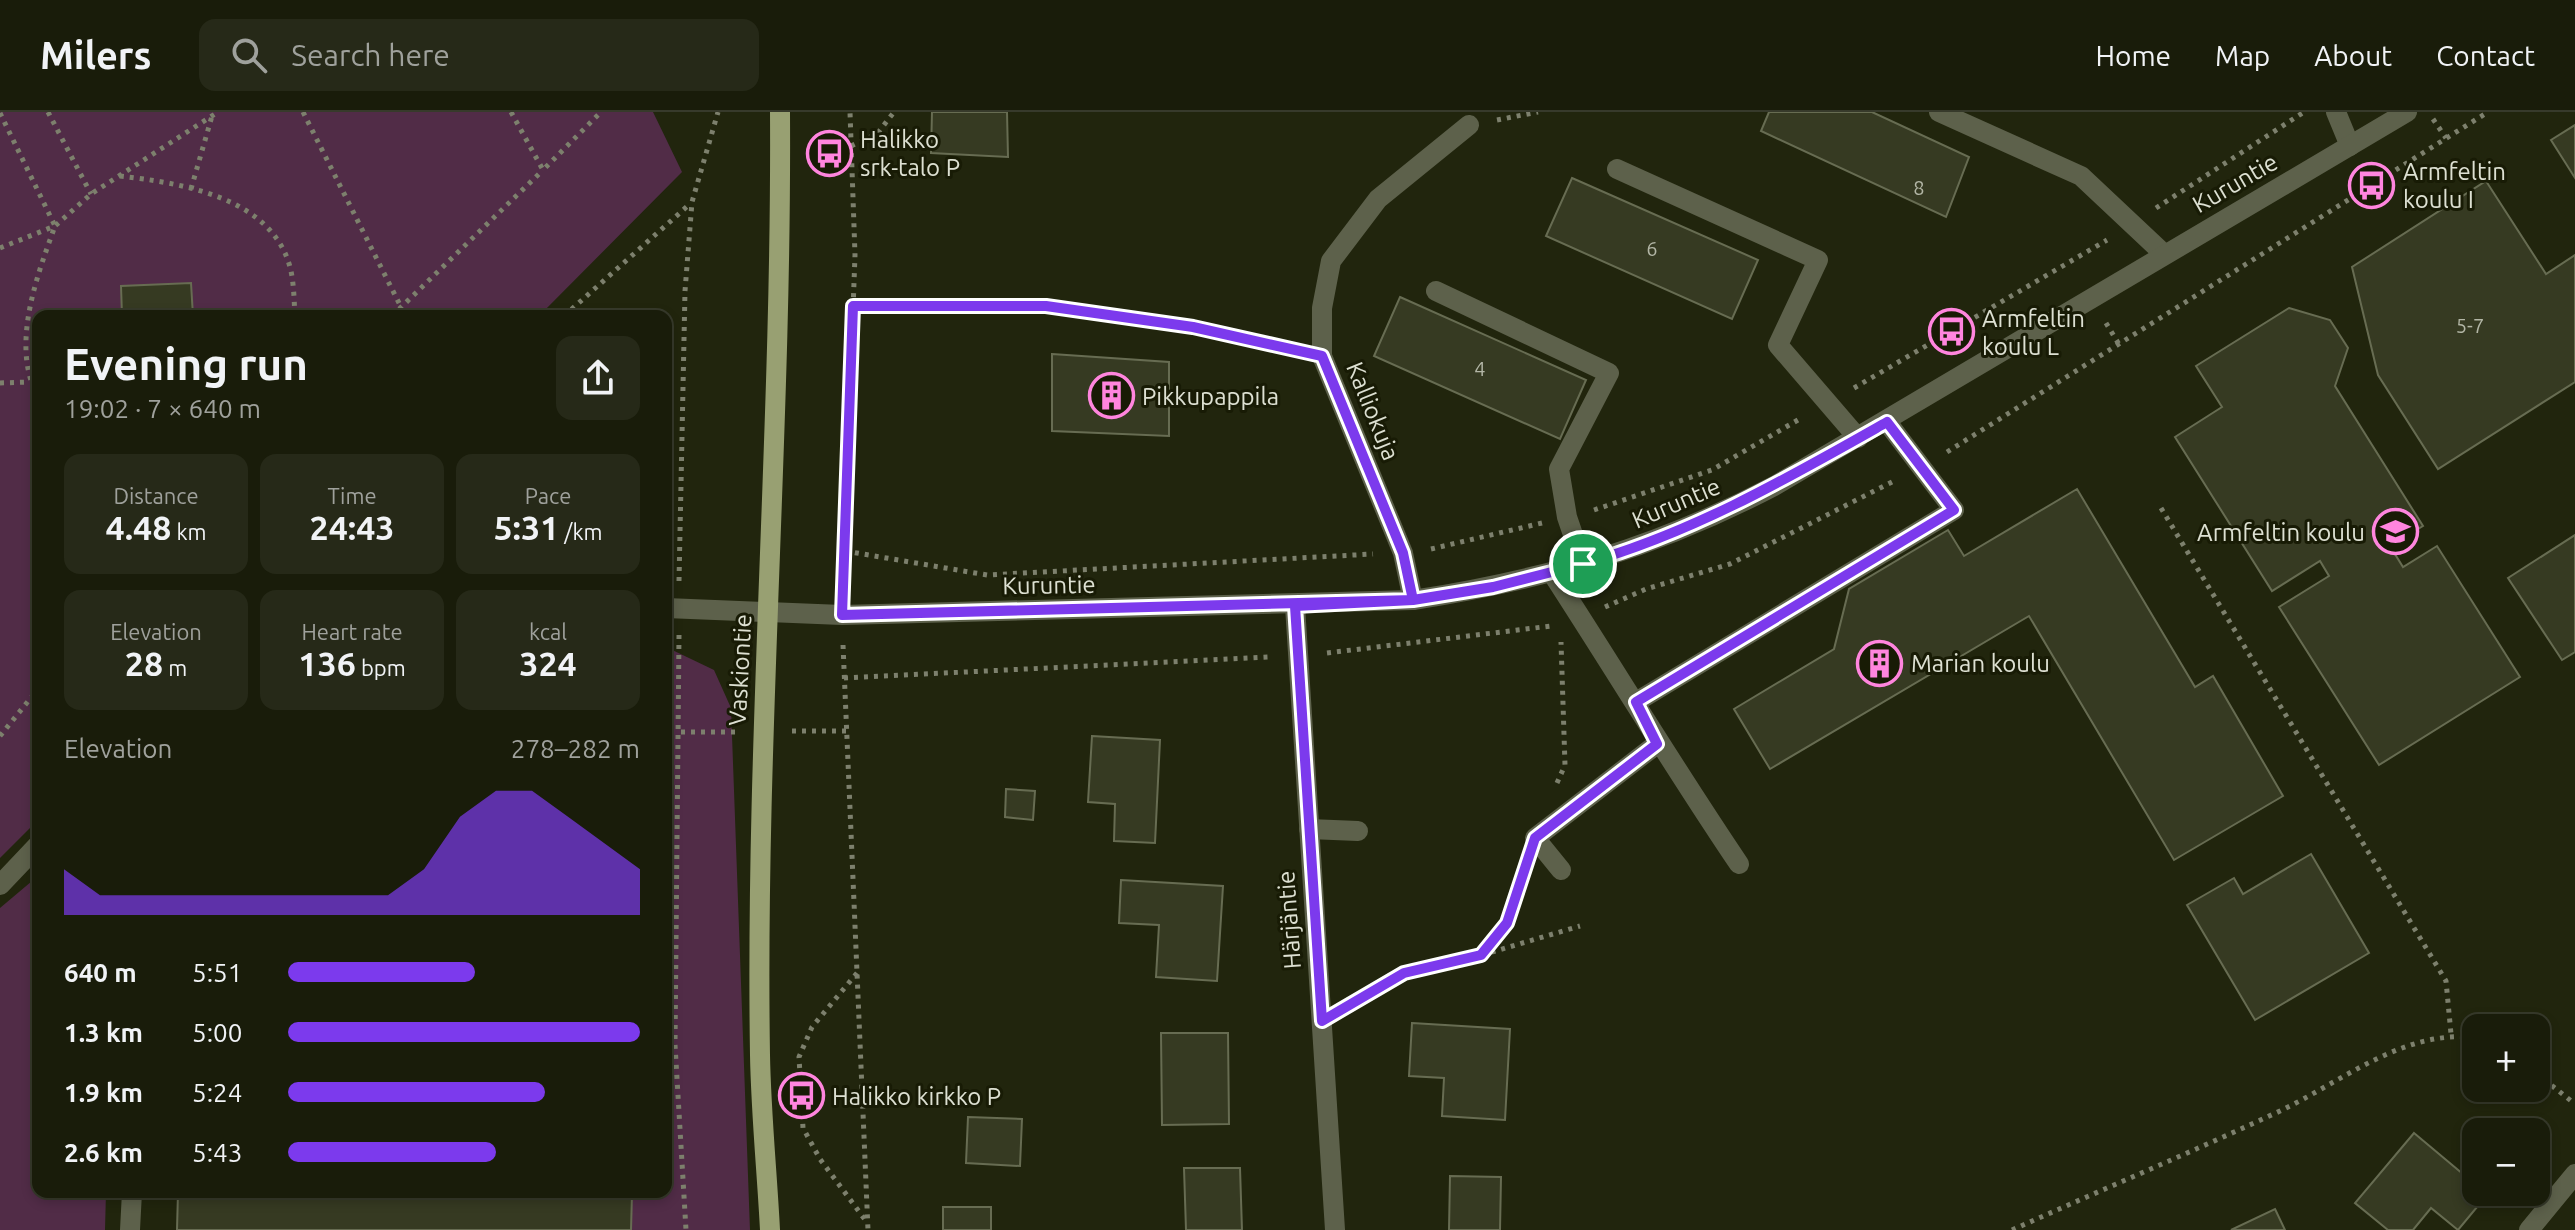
<!DOCTYPE html>
<html lang="en">
<head>
<meta charset="utf-8">
<style>
	:root { --surface:#191c0a; --page:#262918; --text:#f1f3f6; --muted:#9fa19c; --line:#373a2b; --accent:#7c3aed }
	body { margin:0; font-family:Ubuntu,sans-serif; background:var(--page); color:var(--text); height:100vh; display:flex; flex-direction:column; font-size:30px; white-space:nowrap }
	* { box-sizing:border-box; margin:0 }
	p { font-size:26px; color:var(--muted) }
	.icon { flex:none; width:44px; height:44px; fill:none; stroke:currentColor; stroke-width:2; stroke-linecap:round; stroke-linejoin:round }
	.map { position:relative; flex:1; overflow:hidden }
	.details { position:absolute; left:32px; top:198px; width:640px; height:888px; display:flex; flex-direction:column; background:var(--surface); border-radius:16px; box-shadow:0 4px 12px #0003,0 0 0 2px var(--line) }
	.details>* { flex:none }
	.controls { position:absolute; left:2462px; top:902px; display:grid; gap:16px }
	.controls a { display:grid; place-items:center; width:88px; height:88px; border-radius:16px; background:var(--surface); box-shadow:0 4px 12px #0003,0 0 0 2px var(--line); font-size:40px }
	.pin { position:absolute; display:grid; place-items:center; width:68px; height:68px; color:#fff; margin:-34px; border:4px solid #fff; border-radius:50%; box-shadow:0 2px 8px #0007 }
	.round { display:grid; place-items:center; flex:none; width:84px; height:84px; border-radius:16px; background:var(--page) }
	.summary { display:flex; align-items:center; justify-content:space-between; height:136px; padding:0 32px }
	h1 { font-size:44px; font-weight:700; line-height:60px }
	.stats { display:grid; grid-template-columns:repeat(3,1fr); gap:12px; height:136px; padding:8px 32px }
	.stats div { display:grid; align-content:center; border-radius:16px; background:var(--page); text-align:center }
	.stats b { font-size:34px; font-weight:700 }
	.stats small { font-size:22px; font-weight:400 }
	.stats p { font-size:22px }
	.chart { height:224px; padding:16px 32px }
	.chart p { display:flex; justify-content:space-between }
	.chart svg { width:100%; height:144px; margin-top:8px; fill:var(--accent); opacity:.7 }
	ul { padding:0 32px; list-style:none; font-size:26px }
	li { display:grid; grid-template-columns:128px 96px 1fr; align-items:center; height:60px }
	li i { height:20px; border-radius:10px; background:var(--accent) }
	header { display:flex; align-items:center; gap:48px; box-sizing:border-box; height:112px; padding:0 40px; background:var(--surface); border-bottom:2px solid var(--line) }
	header strong { font-size:38px }
	nav { display:flex; gap:44px; margin-inline-start:auto; font-size:28px }
	.search { width:560px; height:72px; background:var(--page); display:flex; align-items:center; gap:20px; box-sizing:border-box; padding:0 28px; border-radius:16px; color:var(--muted); font-size:30px }
	.map>svg:first-child { display:block }
</style>
</head>
<body>
<header>
<strong>Milers</strong>
<div class="search"><svg class="icon" aria-label="search" viewBox="0 0 24 24"><circle cx="10" cy="10" r="6"/><path d="M15 15l6 6"/></svg>Search here</div>
<nav><a>Home</a><a>Map</a><a>About</a><a>Contact</a></nav>
</header>
<div class="map">
<svg width="2575" height="1118" viewBox="0 0 2575 1118">
	<rect width="100%" height="100%" fill="#21250d"/>
	<g fill="#512c47">
		<path d="M0,0H653L682,60L539,204H38V708L0,746Z"/>
		<path d="M666,535L714,558L731,596L750,1118H626L619,1080H666Z"/>
		<path d="M38,764V1080H106L105,1118H0V796Z"/>
	</g>
	<g fill="#363a22" stroke="#676c52" stroke-width="2">
		<path d="M932,0H1007L1008,45L931,41Z"/>
		<path d="M1769,0H1872L1969,45L1946,105L1761,19Z"/>
		<path d="M2575,13V66L2551,28Z"/>
		<path d="M1572,66L1758,148L1732,207L1546,124Z"/>
		<path d="M2486,69L2546,162L2575,143V270L2438,357L2378,263L2352,155Z"/>
		<path d="M191,171L193,204H122L121,174Z"/>
		<path d="M1400,185L1586,268L1560,327L1374,244Z"/>
		<path d="M2289,196L2330,208L2348,236L2335,274L2423,414L2390,434L2403,455L2437,434L2520,565L2379,653L2279,495L2329,464L2320,449L2272,479L2175,325L2222,295L2196,254Z"/>
		<path d="M1052,242L1169,250V324L1052,319Z"/>
		<path d="M2077,377L2195,575L2213,564L2283,684L2174,748L2029,504L1770,657L1734,597L1834,537L1849,477L1948,418L1964,444Z"/>
		<path d="M2575,423V540L2562,548L2508,466Z"/>
		<path d="M1092,624L1160,628L1155,731L1114,729L1115,692L1088,690Z"/>
		<path d="M1006,677L1035,679L1033,708L1005,705Z"/>
		<path d="M2311,742L2369,841L2255,908L2187,793L2234,766L2243,782Z"/>
		<path d="M1121,768L1223,774L1217,869L1156,865L1159,813L1119,811Z"/>
		<path d="M1412,911L1510,917L1505,1008L1442,1004L1444,966L1409,964Z"/>
		<path d="M1161,921H1228L1229,1012L1162,1013Z"/>
		<path d="M968,1005L1022,1007L1020,1054L966,1051Z"/>
		<path d="M2414,1021L2476,1073V1080L2487,1083L2458,1118L2431,1096L2413,1118H2388L2355,1091Z"/>
		<path d="M1184,1056H1240L1242,1118H1186Z"/>
		<path d="M1450,1064L1501,1065L1500,1118H1449Z"/>
		<path d="M178,1080H643L632,1082L631,1118H177Z"/>
		<rect x="943" y="1095" width="48" height="23"/>
		<path d="M2275,1097L2285,1118H2231Z"/>
	</g>
	<g fill="none" stroke-linecap="round" stroke-linejoin="round">
		<g stroke="#7d806d" stroke-width="5" stroke-dasharray="4 6" stroke-linecap="butt">
			<path d="M48,0L91,82"/>
			<path d="M303,0L401,195"/>
			<path d="M511,0L543,58L601,0"/>
			<path d="M0,1L55,114C37,164 10,234 38,285"/>
			<path d="M2433,7L2446,26"/>
			<path d="M1497,8L1538,0"/>
			<path d="M851,34L877,22L894,0"/>
			<path d="M120,64C181,71 271,85 290,155C294,170 294,188 295,204"/>
			<path d="M191,77L212,4"/>
			<path d="M2156,96L2304,0"/>
			<path d="M0,136L55,114L91,82L218,0"/>
			<path d="M853,194H1046L1193,215L1292,237"/>
			<path d="M392,204L543,58"/>
			<path d="M564,204L691,91"/>
			<path d="M2106,211L2120,234"/>
			<path d="M0,271L30,270"/>
			<path d="M1854,276L2107,128"/>
			<path d="M1947,340L2488,0"/>
			<path d="M2161,396L2446,869L2451,922"/>
			<path d="M1594,398L1712,358L1803,305"/>
			<path d="M1431,437L1542,411"/>
			<path d="M845,439L987,463L1373,442"/>
			<path d="M679,469L685,179L692,90L718,0"/>
			<path d="M843,475L855,143L850,0"/>
			<path d="M1605,495L1646,477L1730,452L1896,368"/>
			<path d="M679,523L675,933L686,1118"/>
			<path d="M843,533L868,1118"/>
			<path d="M1327,541L1551,514"/>
			<path d="M844,566L1269,545"/>
			<path d="M792,619H847"/>
			<path d="M681,620H738"/>
			<path d="M0,624L38,577"/>
			<path d="M1557,671L1565,653L1561,530"/>
			<path d="M1482,843L1580,814"/>
			<path d="M857,861L812,915L799,945L803,1016L820,1047L866,1109"/>
			<path d="M1350,893L1404,861L1481,843L1507,811L1524,758"/>
			<path d="M2536,961L2575,992"/>
			<path d="M2012,1118C2101,1078 2192,1040 2280,999C2341,970 2406,916 2476,926"/>
		</g>
		<g stroke="#5d614b" stroke-width="20">
			<path d="M1939,0L2081,64L2164,142"/>
			<path d="M2336,0L2350,34"/>
			<path d="M1617,57L1818,148L1778,233L1858,326"/>
			<path d="M1436,179L1609,261L1559,357L1567,405L1583,452"/>
			<path d="M1552,461C1615,558 1674,656 1739,752"/>
			<path d="M1413,488L1403,441L1322,244V196L1331,149L1378,87L1469,13"/>
			<path d="M1295,494L1335,1118"/>
			<path d="M666,496L842,503L1413,488C1547,467 1656,436 1776,373L2407,0"/>
			<path d="M1636,590L1954,398L1887,310"/>
			<path d="M1309,717L1358,719"/>
			<path d="M1561,758L1535,726L1657,632"/>
			<path d="M0,773L38,733"/>
			<path d="M130,1118L132,1080"/>
			<path d="M2529,1118L2575,1062"/>
		</g>
		<path stroke="#98a072" stroke-width="20" d="M770,1118C767,1060 761,1001 760,943C755,628 782,314 780,0"/>
	</g>
	<g fill="none" stroke-linecap="round" stroke-linejoin="round">
		<defs>
			<path id="route" d="M1583,452L1493,475L1413,488L842,503L853,194H1046L1193,215L1322,244L1403,441L1413,488L1295,494L1322,909L1404,861L1481,843L1507,811L1535,726L1657,632L1636,590L1954,398L1887,310C1788,366 1693,421 1583,452"/>
		</defs>
		<use href="#route" stroke="#fff" stroke-width="16"/>
		<use href="#route" stroke="#7c3aed" stroke-width="10"/>
	</g>
	<defs>
		<symbol id="bus-ring" viewBox="-11 -11 22 22"><circle r="9.5" fill="#181b05" stroke="#ff85de" stroke-width="1.5"/><path d="M-5-6H5V4H4V6H2V4H-2V6H-4V4H-5ZM-3.5-4V0h7V-4ZM-3.5 1.2v1.5H-2V1.2ZM2 1.2v1.5H3.5V1.2Z" fill="#ff85de"/></symbol>
		<symbol id="building-ring" viewBox="-11 -11 22 22"><circle r="9.5" fill="#181b05" stroke="#ff85de" stroke-width="1.5"/><path d="M-4-6H4V6H1V3H-1V6H-4ZM-2.5-4.3h1.7v1.8h-1.7ZM.8-4.3h1.7v1.8H.8ZM-2.5-1h1.7V.8h-1.7ZM.8-1h1.7V.8H.8Z" fill="#ff85de"/></symbol>
		<symbol id="school-ring" viewBox="-11 -11 22 22"><circle r="9.5" fill="#181b05" stroke="#ff85de" stroke-width="1.5"/><path d="M0-5L7-2L0 1L-7-2ZM-4 1L0 2.5L4 1V4Q0 6-4 4Z" fill="#ff85de"/></symbol>
	</defs>
	<g fill-rule="evenodd">
		<use href="#bus-ring" x="804" y="16" width="51" height="51"/>
		<use href="#bus-ring" x="2346" y="48" width="51" height="51"/>
		<use href="#bus-ring" x="1926" y="194" width="51" height="51"/>
		<use href="#building-ring" x="1086" y="258" width="51" height="51"/>
		<use href="#school-ring" x="2370" y="394" width="51" height="51"/>
		<use href="#building-ring" x="1854" y="526" width="51" height="51"/>
		<use href="#bus-ring" x="776" y="958" width="51" height="51"/>
	</g>
	<g text-anchor="middle" dominant-baseline="central" stroke-width="6" stroke-linejoin="round" paint-order="stroke">
		<g font-size="20" fill="#b3b6a6">
			<text x="1919" y="75">8</text>
			<text x="1652" y="136">6</text>
			<text x="2470" y="213">5-7</text>
			<text x="1480" y="256">4</text>
		</g>
		<g font-size="24" fill="#dde0d2" stroke="#181b05" text-anchor="start">
			<text x="860" y="27">Halikko<tspan x="860" dy="28">srk-talo P</tspan></text>
			<text x="2403" y="59">Armfeltin<tspan x="2403" dy="28">koulu I</tspan></text>
			<text x="1982" y="206">Armfeltin<tspan x="1982" dy="28">koulu L</tspan></text>
			<text x="1142" y="284">Pikkupappila</text>
			<text x="2365" y="420" text-anchor="end">Armfeltin koulu</text>
			<text x="1911" y="551">Marian koulu</text>
			<text x="832" y="984">Halikko kirkko P</text>
		</g>
		<g font-size="24" fill="#dde0d2" stroke="#181b05">
			<text transform="translate(2235 71) rotate(-30)">Kuruntie</text>
			<text transform="translate(1373 299) rotate(68)">Kalliokuja</text>
			<text transform="translate(1676 391) rotate(-23)">Kuruntie</text>
			<text transform="translate(1049 473) rotate(-1)">Kuruntie</text>
			<text transform="translate(740 558) rotate(-87)">Vaskiontie</text>
			<text transform="translate(1289 808) rotate(-94)">Härjäntie</text>
		</g>
	</g>
</svg>
<div class="controls">
<a>+</a>
<a>−</a>
</div>
<div class="pin" style="left:1583px;top:452px;background:#1e9e55"><svg class="icon" aria-label="arrive" viewBox="0 0 24 24"><path d="M6 21V4h12l-3 4 3 4H6"/></svg></div>
<section class="details">
<div class="summary"><div><h1>Evening run</h1><p>19:02 · 7 × 640 m</p></div><a class="round"><svg class="icon" aria-label="share" viewBox="0 0 24 24"><path d="M12 15V3M7 8l5-5 5 5M5 13v7h14v-7"/></svg></a></div>
<div class="stats">
<div><p>Distance</p><b>4.48<small> km</small></b></div>
<div><p>Time</p><b>24:43</b></div>
<div><p>Pace</p><b>5:31<small> /km</small></b></div>
</div>
<div class="stats">
<div><p>Elevation</p><b>28<small> m</small></b></div>
<div><p>Heart rate</p><b>136<small> bpm</small></b></div>
<div><p>kcal</p><b>324</b></div>
</div>
<div class="chart"><p><span>Elevation</span>278–282 m</p>
<svg viewBox="0 0 160 44" preserveAspectRatio="none"><path d="M0 44V30L10 38L20 38L30 38L40 38L50 38L60 38L70 38L80 38L90 38L100 30L110 14L120 6L130 6L140 14L150 22L160 30V44z"/></svg>
</div>
<ul>
<li><b>640 m</b>5:51<i style="width:53%"></i></li>
<li><b>1.3 km</b>5:00<i style="width:100%"></i></li>
<li><b>1.9 km</b>5:24<i style="width:73%"></i></li>
<li><b>2.6 km</b>5:43<i style="width:59%"></i></li>
</ul>
</section>
</div>
</body>
</html>
